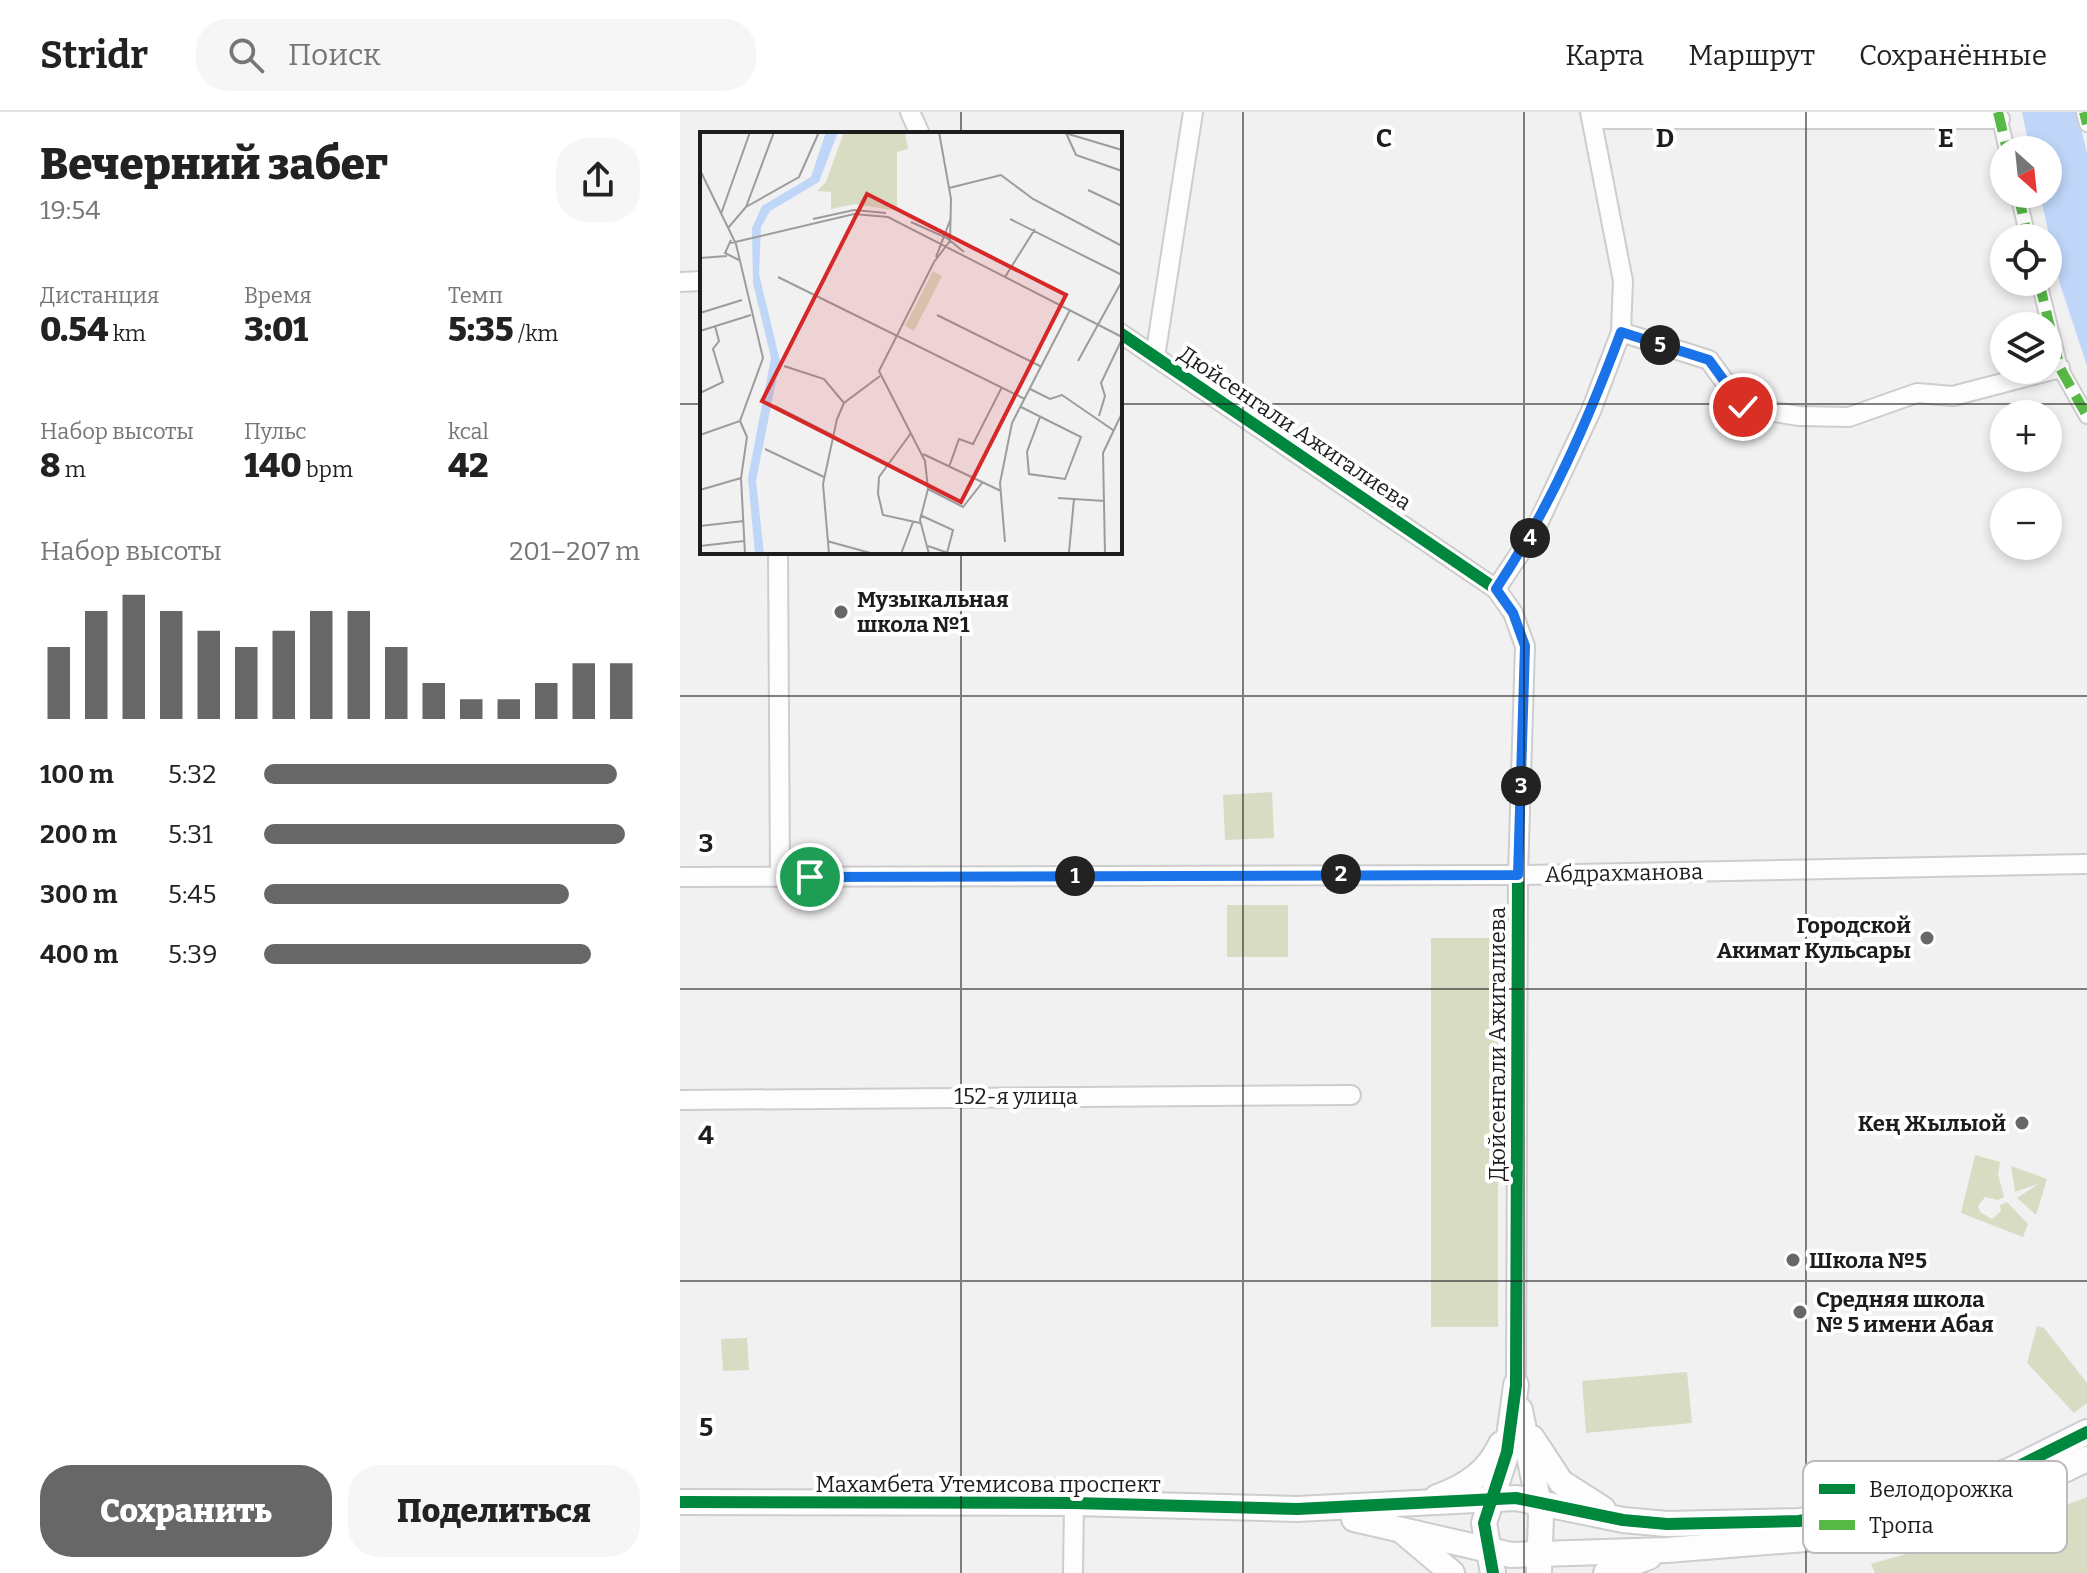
<!DOCTYPE html>
<html lang="ru">
<head>
<meta charset="utf-8">
<style>
	:root { --surface:#fff; --page:#f6f6f6; --text:#222; --muted:#767676; --line:#e0e0e0; --accent:#676767 }
	body { margin:0; font-family:Bitter,serif; background:var(--page); color:var(--text); height:100vh; display:flex; flex-direction:column; font-size:30px; white-space:nowrap }
	* { box-sizing:border-box; margin:0 }
	p { font-size:26px; color:var(--muted) }
	.icon { flex:none; width:44px; height:44px; fill:none; stroke:currentColor; stroke-width:2; stroke-linecap:round; stroke-linejoin:round }
	.map { position:relative; flex:1; overflow:hidden }
	.side { display:flex; flex-direction:column; background:var(--surface); width:680px }
	.side>* { flex:none }
	.needle { width:52px; rotate:153deg }
	.fabs { position:absolute; left:1310px; top:24px; display:grid; gap:16px }
	.fabs a { display:grid; place-items:center; width:72px; height:72px; border-radius:50%; background:var(--surface); box-shadow:0 4px 12px #0003; font-size:40px }
	.pin { position:absolute; display:grid; place-items:center; width:68px; height:68px; color:#fff; margin:-34px; border:4px solid #fff; border-radius:50%; box-shadow:0 2px 8px #0007 }
	.km { position:absolute; width:40px; height:40px; margin:-20px; border-radius:50%; background:#222; color:#fff; font-size:22px; line-height:40px; text-align:center }
	.round { display:grid; place-items:center; flex:none; width:84px; height:84px; border-radius:32px; background:var(--page) }
	.head { display:flex; align-items:center; justify-content:space-between; height:136px; padding:0 40px }
	h1 { font-size:44px; font-weight:800; line-height:60px }
	.figures { display:grid; grid-template-columns:repeat(3,1fr); gap:12px; height:136px; padding:8px 40px }
	.figures div { display:grid; align-content:center }
	.figures b { font-size:34px; font-weight:800 }
	.figures small { font-size:22px; font-weight:400 }
	.figures p { font-size:22px }
	.chart { height:224px; padding:16px 40px }
	.chart p { display:flex; justify-content:space-between }
	.chart svg { width:100%; height:144px; margin-top:8px; stroke:var(--accent); stroke-width:6 }
	.action { display:flex; gap:16px; margin-top:auto; padding:16px 40px }
	.action a { flex:1; height:92px; border-radius:32px; background:var(--accent); color:#fff; font-size:32px; font-weight:800; line-height:92px; text-align:center }
	.action a+a { background:var(--page); color:var(--text) }
	ul { padding:0 40px; list-style:none; font-size:26px }
	li { display:grid; grid-template-columns:128px 96px 1fr; align-items:center; height:60px }
	li i { height:20px; border-radius:10px; background:var(--accent) }
	header { display:flex; align-items:center; gap:48px; box-sizing:border-box; height:112px; padding:0 40px; background:var(--surface); border-bottom:2px solid var(--line) }
	header strong { font-size:38px }
	nav { display:flex; gap:44px; margin-inline-start:auto; font-size:28px }
	.search { width:560px; height:72px; background:var(--page); display:flex; align-items:center; gap:20px; box-sizing:border-box; padding:0 28px; border-radius:32px; color:var(--muted); font-size:30px }
	main { display:flex; flex:1; min-height:0 }
	.map>svg:first-child { display:block }
</style>
</head>
<body>
<header>
<strong>Stridr</strong>
<div class="search"><svg class="icon" aria-label="search" viewBox="0 0 24 24"><circle cx="10" cy="10" r="6"/><path d="M15 15l6 6"/></svg>Поиск</div>
<nav><a>Карта</a><a>Маршрут</a><a>Сохранённые</a></nav>
</header>
<main>
<section class="side">
<div class="head"><div><h1>Вечерний забег</h1><p>19:54</p></div><a class="round"><svg class="icon" aria-label="share" viewBox="0 0 24 24"><path d="M12 15V3M7 8l5-5 5 5M5 13v7h14v-7"/></svg></a></div>
<div class="figures">
<div><p>Дистанция</p><b>0.54<small> km</small></b></div>
<div><p>Время</p><b>3:01</b></div>
<div><p>Темп</p><b>5:35<small> /km</small></b></div>
</div>
<div class="figures">
<div><p>Набор высоты</p><b>8<small> m</small></b></div>
<div><p>Пульс</p><b>140<small> bpm</small></b></div>
<div><p>kcal</p><b>42</b></div>
</div>
<div class="chart"><p><span>Набор высоты</span>201–207 m</p>
<svg viewBox="0 0 160 44" preserveAspectRatio="none"><path d="M5 44V22M15 44V11M25 44V6M35 44V11M45 44V17M55 44V22M65 44V17M75 44V11M85 44V11M95 44V22M105 44V33M115 44V38M125 44V38M135 44V33M145 44V27M155 44V27"/></svg>
</div>
<ul>
<li><b>100 m</b>5:32<i style="width:94%"></i></li>
<li><b>200 m</b>5:31<i style="width:96%"></i></li>
<li><b>300 m</b>5:45<i style="width:81%"></i></li>
<li><b>400 m</b>5:39<i style="width:87%"></i></li>
</ul>
<div class="action"><a>Сохранить</a><a>Поделиться</a></div>
</section>
<div class="map">
<svg width="1407" height="1461" viewBox="0 0 1407 1461">
	<rect width="100%" height="100%" fill="#f1f1f1"/>
	<g fill="#d8dcc3">
		<path d="M592,680L594,726L545,728L543,683Z"/>
		<rect x="547" y="793" width="61" height="52"/>
		<rect x="751" y="826" width="67" height="389"/>
		<path d="M1295,1043L1320,1050L1318,1062L1324,1085L1318,1088L1305,1085L1298,1094L1300,1100L1312,1107L1321,1099L1320,1093L1327,1090L1348,1112L1343,1125L1281,1101Z"/>
		<path d="M1331,1054L1367,1067L1356,1103L1337,1086L1358,1072L1335,1080Z"/>
		<path d="M1357,1214L1364,1216L1407,1271V1291L1394,1301L1347,1251Z"/>
		<path d="M67,1226L69,1258L43,1259L41,1227Z"/>
		<path d="M1007,1260L1012,1311L906,1321L902,1269Z"/>
		<path d="M1407,1385V1461H1195L1191,1452L1358,1404Z"/>
	</g>
	<path fill="#bfd6f9" d="M1342,0H1397L1407,41V254L1380,172L1360,82H1368V38H1350Z"/>
	<g fill="none" stroke-linecap="round" stroke-linejoin="round">
		<defs>
			<g id="pedestrian">
				<path d="M1318,0L1327,38"/>
				<path d="M1404,0L1407,12"/>
				<path d="M1338,82L1348,126"/>
				<path d="M1359,170L1380,256L1407,304"/>
			</g>
			<g id="minor">
				<path d="M230,0L240,22"/>
				<path d="M912,7H1320"/>
				<path d="M0,170L22,169"/>
				<path d="M941,220L1029,248L1063,295L1119,304L1169,305L1237,281L1273,284L1380,256"/>
				<path d="M440,221L816,477L833,501L845,534L838,763L836,1273"/>
				<path d="M475,245L513,0"/>
				<path d="M98,440L100,765"/>
				<path d="M816,477L854,420L911,299L941,220L943,169L910,0"/>
				<path d="M0,765L838,763L1407,752"/>
				<path d="M0,988L671,983"/>
				<path d="M393,1461L394,1391"/>
			</g>
			<g id="tertiary">
				<path d="M840,1298L861,1403L859,1461"/>
				<path d="M852,1326L881,1370L923,1397"/>
				<path d="M757,1385C786,1375 808,1360 821,1332"/>
				<path d="M0,1390L394,1391L617,1397L836,1386L943,1408L987,1412L1119,1409L1223,1391L1329,1359L1407,1320"/>
				<path d="M674,1407L831,1443L987,1438L1126,1427L1231,1411L1292,1393L1338,1380L1407,1347"/>
				<path d="M722,1419L772,1461"/>
				<path d="M813,1461L804,1411L827,1340L836,1273"/>
				<path d="M926,1461L969,1445"/>
			</g>
		</defs>
		<use href="#pedestrian" stroke="#cdcdcd" stroke-width="18"/>
		<use href="#minor" stroke="#cdcdcd" stroke-width="22"/>
		<use href="#tertiary" stroke="#cdcdcd" stroke-width="28"/>
		<use href="#pedestrian" stroke="#fdfdfd" stroke-width="14"/>
		<use href="#minor" stroke="#fdfdfd" stroke-width="18"/>
		<use href="#tertiary" stroke="#fdfdfd" stroke-width="24"/>
		<g stroke="#58b947" stroke-width="10" stroke-dasharray="20 10" stroke-linecap="butt">
			<path d="M1318,0L1327,38"/>
			<path d="M1404,0L1407,12"/>
			<path d="M1338,82L1348,126"/>
			<path d="M1359,170L1380,256L1407,304"/>
		</g>
		<defs>
			<g id="cycleway">
				<path d="M440,221L816,477L833,501L845,534L838,763L836,1273L827,1340L804,1411L813,1461"/>
				<path d="M0,1390L394,1391L617,1397L836,1386L943,1408L987,1412L1119,1409L1223,1391L1329,1359L1407,1320"/>
			</g>
		</defs>
		<use href="#cycleway" stroke="#fff" stroke-width="17"/>
		<use href="#cycleway" stroke="#00873e" stroke-width="12"/>
	</g>
	<g fill="none" stroke-linecap="round" stroke-linejoin="round">
		<defs>
			<path id="route" d="M130,765L838,763L845,534L833,501L816,477C870,396 907,311 941,220L1029,248L1063,295"/>
		</defs>
		<use href="#route" stroke="#fff" stroke-width="16"/>
		<use href="#route" stroke="#1a73e8" stroke-width="10"/>
	</g>
	<path fill="none" stroke="#1d1d1d" stroke-width="2" stroke-opacity="0.55" d="M281,0V22M563,0V1461M844,0V1461M1126,0V1461M0,292H22M440,292H1407M281,440V1461M0,584H1407M0,877H1407M0,1169H1407"/>
	<g fill="#676767" stroke="#fff" stroke-width="3">
		<circle cx="161" cy="500" r="8"/>
		<circle cx="1247" cy="826" r="8"/>
		<circle cx="1342" cy="1011" r="8"/>
		<circle cx="1113" cy="1148" r="8"/>
		<circle cx="1120" cy="1200" r="8"/>
	</g>
	<g text-anchor="middle" dominant-baseline="central" stroke-width="8" stroke-linejoin="round" paint-order="stroke">
		<g font-size="22" fill="#1d1d1d" stroke="#fff">
			<text transform="translate(615 316) rotate(34)">Дюйсенгали Ажигалиева</text>
			<text transform="translate(944 761) rotate(-1)">Абдрахманова</text>
			<text transform="translate(817 932) rotate(-90)">Дюйсенгали Ажигалиева</text>
			<text x="336" y="984">152-я улица</text>
			<text x="308" y="1372">Махамбета Утемисова проспект</text>
		</g>
		<g font-size="22" font-weight="bold" fill="#1d1d1d" stroke="#fff" text-anchor="start">
			<text x="177" y="487">Музыкальная<tspan x="177" dy="25">школа №1</tspan></text>
			<text x="1231" y="813" text-anchor="end">Городской<tspan x="1231" dy="25">Акимат Кульсары</tspan></text>
			<text x="1326" y="1011" text-anchor="end">Кең Жылыой</text>
			<text x="1129" y="1148">Школа №5</text>
			<text x="1136" y="1187">Средняя школа<tspan x="1136" dy="25">№ 5 имени Абая</tspan></text>
		</g>
	</g>
	<g transform="translate(20 20)">
		<rect width="422" height="422" fill="#f1f1f1"/>
		<path d="M144,0H205L208,17L197,20V79L155,72L131,77V60L117,59L126,50ZM233,139L242,144L214,199L205,194Z" fill="#d8dcc3"/>
		<path d="M126,0H138L119,50L70,79L61,95L59,142L80,229L56,349L64,422H55L48,346L71,226L53,151L52,96L62,74L111,45Z" fill="#bfd6f9"/>
		<path fill="none" stroke="#9c9c9c" stroke-width="2" d="M365,1L422,18M366,1L376,23L422,39M0,38L36,112L63,226L40,289L0,303M249,56L301,43L333,67L422,114M388,58L422,74M46,75L99,45L119,0M21,82L50,0M113,87L154,78L186,81M310,87L422,143M211,90L247,106L264,120M28,96L46,75L74,0M31,108L25,121L39,128M31,111L154,82L188,85L422,205M236,125L251,86M0,126L27,124M78,145L325,267M305,145L335,97M0,181L42,168M237,183L342,235M0,199L51,183M378,229L422,149M84,234L124,247L144,271M330,257L350,267L362,263L413,298M0,261L23,250L13,217L19,209L15,194M75,274L132,303M321,275L381,305L365,347L329,342L327,320L340,285M399,284L405,264L401,251L422,207M40,289L47,305L41,346L45,422M211,301L179,345L178,362L183,383L220,391M65,317L124,345M223,322L301,359M249,335L259,307L273,312L302,255M228,357L263,375L282,351M0,358L41,346M358,366L405,369M220,383L253,398L247,421M0,394L44,389M127,409L174,422M305,410L300,351L312,291L370,178M0,414L44,409M228,414L251,422M369,420L374,367M129,422L123,352L137,287L144,271L180,244M201,422L213,390M229,422L220,388L228,357L225,329L179,239L234,130L250,109L251,67L239,0M405,422L403,321L422,281"/>
		<path fill="#d62828" fill-opacity="0.15" stroke="#d62828" stroke-width="4" d="M167,62L366,163L261,370L62,269Z"/>
		<rect width="422" height="422" fill="none" stroke="#1d1d1d" stroke-width="4"/>
	</g>
	<rect x="1123" y="1349" width="264" height="92" rx="12" fill="#fff" stroke="#bbb" stroke-width="2"/>
	<rect x="1139" y="1372" width="36" height="10" fill="#00873e"/>
	<rect x="1139" y="1408" width="36" height="10" fill="#58b947"/>
	<g font-size="22" fill="#1d1d1d">
		<text x="1189" y="1385">Велодорожка</text>
		<text x="1189" y="1421">Тропа</text>
	</g>
	<g font-size="26" text-anchor="middle" font-weight="bold" fill="#1d1d1d" stroke="#fff" stroke-width="8" stroke-linejoin="round" paint-order="stroke">
		<text x="704" y="35">C</text>
		<text x="985" y="35">D</text>
		<text x="1266" y="35">E</text>
		<text x="26" y="740">3</text>
		<text x="26" y="1032">4</text>
		<text x="26" y="1324">5</text>
	</g>
</svg>
<div class="fabs">
<a><svg class="needle" viewBox="-14 -14 28 28"><path d="M0-13l5 13h-10z" fill="#e53935"/><path d="M0 13l5-13h-10z" fill="#767676"/></svg></a>
<a><svg class="icon" aria-label="locate" viewBox="0 0 24 24"><circle cx="12" cy="12" r="6"/><path d="M12 2v4M12 18v4M2 12h4M18 12h4"/></svg></a>
<a><svg class="icon" aria-label="layers" viewBox="0 0 24 24"><path d="M12 4l9 5-9 5-9-5zM3 14l9 5 9-5"/></svg></a>
<a>+</a>
<a>−</a>
</div>
<div class="pin" style="left:130px;top:765px;background:#1e9e55"><svg class="icon" aria-label="arrive" viewBox="0 0 24 24"><path d="M6 21V4h12l-3 4 3 4H6"/></svg></div>
<div class="pin" style="left:1063px;top:295px;background:#d93025"><svg class="icon" aria-label="check" viewBox="0 0 24 24"><path d="M5 12l5 5 9-10"/></svg></div>
<b class="km" style="left:395px;top:764px">1</b>
<b class="km" style="left:661px;top:762px">2</b>
<b class="km" style="left:841px;top:674px">3</b>
<b class="km" style="left:850px;top:426px">4</b>
<b class="km" style="left:980px;top:233px">5</b>
</div>
</main>
</body>
</html>
